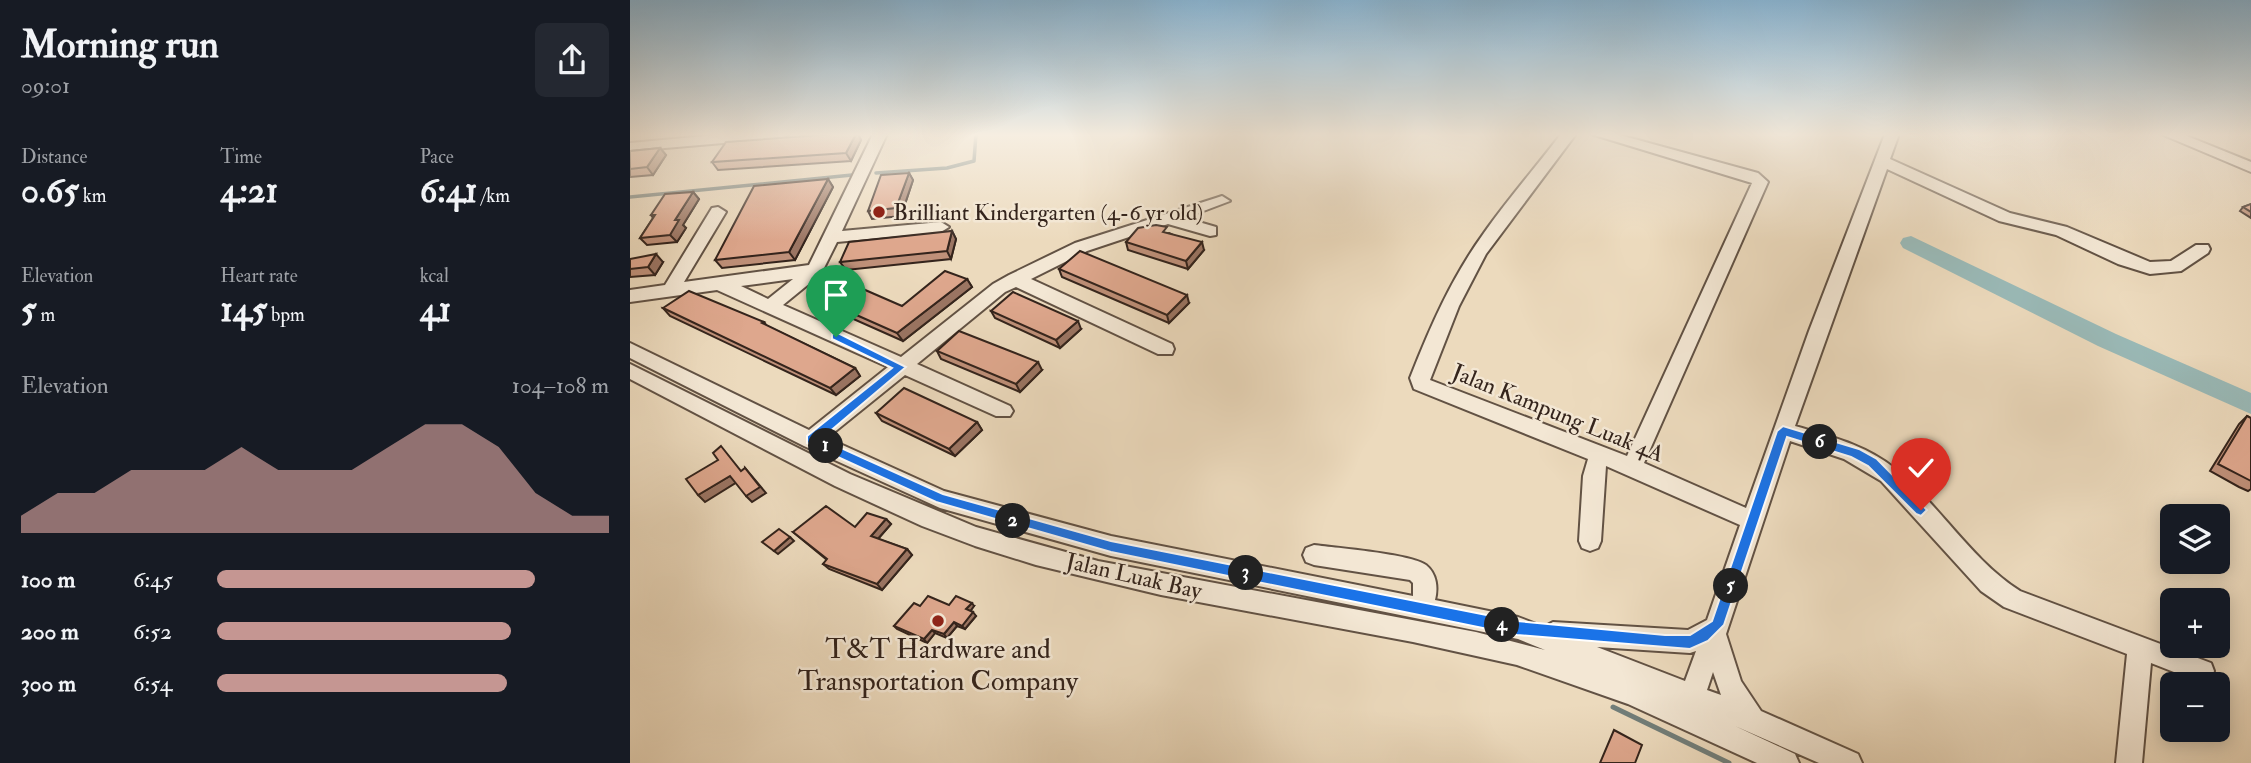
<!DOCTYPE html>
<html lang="en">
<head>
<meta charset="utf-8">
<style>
	:root { --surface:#171b24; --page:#242831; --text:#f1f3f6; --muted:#9ea1a6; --accent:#c59692 }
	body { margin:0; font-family:"IM FELL Double Pica",serif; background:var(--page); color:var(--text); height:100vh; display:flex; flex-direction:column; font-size:26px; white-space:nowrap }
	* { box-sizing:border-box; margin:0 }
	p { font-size:23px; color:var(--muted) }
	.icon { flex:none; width:38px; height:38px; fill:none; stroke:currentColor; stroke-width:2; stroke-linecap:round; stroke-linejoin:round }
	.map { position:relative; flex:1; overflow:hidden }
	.side { display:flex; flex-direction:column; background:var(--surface); width:630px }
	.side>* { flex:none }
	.buttons { position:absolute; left:1530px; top:504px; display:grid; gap:14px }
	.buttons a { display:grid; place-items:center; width:70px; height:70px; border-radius:10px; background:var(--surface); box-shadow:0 4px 18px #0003; font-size:35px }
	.pin { position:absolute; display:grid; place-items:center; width:60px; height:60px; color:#fff; margin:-72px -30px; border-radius:50% 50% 50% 0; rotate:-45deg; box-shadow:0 0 7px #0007 }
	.pin .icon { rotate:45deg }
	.km { position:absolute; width:35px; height:35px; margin:-18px; border-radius:50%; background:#222; color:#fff; font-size:19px; line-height:35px; text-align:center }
	.round { display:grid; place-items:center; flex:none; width:74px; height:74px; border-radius:10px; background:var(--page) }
	.headline { display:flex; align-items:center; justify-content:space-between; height:119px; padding:0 21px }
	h1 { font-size:38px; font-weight:700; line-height:52px }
	.metrics { display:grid; grid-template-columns:repeat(3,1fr); gap:10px; height:119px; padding:7px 21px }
	.metrics div { display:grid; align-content:center }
	.metrics b { font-size:35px; font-weight:700 }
	.metrics small { font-size:19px; font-weight:400 }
	.metrics p { font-size:19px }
	.chart { height:196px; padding:14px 21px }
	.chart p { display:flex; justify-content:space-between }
	.chart svg { width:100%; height:126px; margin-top:7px; fill:var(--accent); opacity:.7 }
	ul { padding:0 21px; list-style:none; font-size:23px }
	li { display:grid; grid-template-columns:112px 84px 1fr; align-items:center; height:52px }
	li i { height:18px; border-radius:9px; background:var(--accent) }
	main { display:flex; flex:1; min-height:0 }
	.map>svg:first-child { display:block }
</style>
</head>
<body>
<main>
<section class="side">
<div class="headline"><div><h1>Morning run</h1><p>09:01</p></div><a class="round"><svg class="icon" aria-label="share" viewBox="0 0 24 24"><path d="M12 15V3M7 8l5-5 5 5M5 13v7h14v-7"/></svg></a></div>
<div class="metrics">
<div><p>Distance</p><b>0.65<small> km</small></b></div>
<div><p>Time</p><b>4:21</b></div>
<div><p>Pace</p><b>6:41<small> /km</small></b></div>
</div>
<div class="metrics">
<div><p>Elevation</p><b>5<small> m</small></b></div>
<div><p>Heart rate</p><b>145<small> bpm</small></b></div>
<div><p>kcal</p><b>41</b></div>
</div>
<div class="chart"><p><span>Elevation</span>104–108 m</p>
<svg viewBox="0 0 160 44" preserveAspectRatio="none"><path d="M0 44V38L10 30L20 30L30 22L40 22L50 22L60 14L70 22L80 22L90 22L100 14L110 6L120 6L130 14L140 30L150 38L160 38V44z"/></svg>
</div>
<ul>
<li><b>100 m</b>6:45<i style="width:81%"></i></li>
<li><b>200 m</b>6:52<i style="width:75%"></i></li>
<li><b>300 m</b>6:54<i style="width:74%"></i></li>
</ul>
</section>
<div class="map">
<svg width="1621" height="763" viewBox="0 0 1621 763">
	<rect width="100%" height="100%" fill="#ecdabd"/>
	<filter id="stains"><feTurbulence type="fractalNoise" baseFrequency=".00286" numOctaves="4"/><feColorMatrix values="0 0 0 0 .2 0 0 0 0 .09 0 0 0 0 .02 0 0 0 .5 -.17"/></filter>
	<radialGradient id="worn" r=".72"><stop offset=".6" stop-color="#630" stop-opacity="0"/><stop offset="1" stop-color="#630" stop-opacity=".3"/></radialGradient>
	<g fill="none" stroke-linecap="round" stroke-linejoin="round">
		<g stroke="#717e7a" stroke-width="3.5">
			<path d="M246,173L317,168L344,161L346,134"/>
			<path d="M0,197L222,175"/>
		</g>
		<path stroke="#717e7a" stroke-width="5" d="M983,707L1099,763"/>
		<path fill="#9abab8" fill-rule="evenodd" d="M1281,236L1486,334L1621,393V414L1468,346L1273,248L1270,243L1273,238Z"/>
		<defs>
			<g id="minor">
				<path d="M97,134H159L152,138L0,151V143Z"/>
				<path d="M243,134H257L212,231L311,222L319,227L311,232L207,242L191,274L153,305L271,357L363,284L379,275L445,243L586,198L592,196L600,201L555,218L586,227V235L580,236L538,224L457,251L401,279L542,344L544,349L542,354H528L386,287L375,292L287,364L380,406L383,411L380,416H366L275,375L197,438L314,491L481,536L783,596V583L780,580L684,565L676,562L673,555L676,548L684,545C707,548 781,554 796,565C807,574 808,588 805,600L888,617L914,627L923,622L1058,630L1077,620L1110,525L976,466L971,541L968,548L960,551L952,548L949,541L953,476L958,459L784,389L780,378C800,327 822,277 854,233C878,199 906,167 931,134H946L856,254L829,306L800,380L997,456L1122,183L961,134H986L1128,173L1138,182L1014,463L1116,508L1179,331L1255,134H1269L1260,159L1380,213L1437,227L1520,262L1541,261L1566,245H1578L1580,249L1578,253L1551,271L1520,274L1488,264L1426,235L1369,221L1257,169L1165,426C1199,436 1236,445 1264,468C1310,505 1340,559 1390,591L1581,663L1584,671L1581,679L1572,683L1521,663L1512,763H1486L1497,654L1374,607L1351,591L1251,481L1214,459L1160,441L1096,634L1111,681L1131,711L1228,754L1232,763H1189L1105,726L1165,754L1169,763H1127L998,704L887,665L783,642L531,595L406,565L345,546L292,526L205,486L0,379V364L220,474L346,527L468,561L846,632L915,650L888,639L481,556L310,508L174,446L0,358V343L179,430L258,367L87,290L0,302V290L35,285L82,208L88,207L96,212L54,282L179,265ZM163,279L138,299L111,286ZM967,647L1060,653L1066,651L1055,681ZM1083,672L1091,695L1077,690Z"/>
				<path d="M1531,134H1552L1621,162V172Z"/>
			</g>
		</defs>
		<use href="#minor" stroke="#625244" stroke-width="4"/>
		<use href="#minor" fill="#f3e7d4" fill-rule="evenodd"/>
	</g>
	<g fill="#bf9079" stroke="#34241c" stroke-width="2">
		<path d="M203,134H228L231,140L221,161L88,170L82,162Z"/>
		<path d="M30,148L36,155L23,175L0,177V151Z"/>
		<path d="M279,173L283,180L271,216L242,219L238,211Z"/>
		<path d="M198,179L203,187L165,260L92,268L85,260Z"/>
		<path d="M63,192L69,199L53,225L56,228L47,242L17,245L10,238L23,218L21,215Z"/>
		<path d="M1621,204V218L1610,211L1613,207Z"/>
		<path d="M322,231L326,239L321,259L216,270L210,262Z"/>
		<path d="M539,233L574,250L558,269L498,250L496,242Z"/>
		<path d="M0,259L33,262L25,275L0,277Z"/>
		<path d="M429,269L559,303L539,323L432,277Z"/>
		<path d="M337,279L342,287L273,341L185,302L179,294L272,306Z"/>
		<path d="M33,308L134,322L137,326L225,368L230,376L206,395L40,316Z"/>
		<path d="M361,311L451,329L430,348L365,318Z"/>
		<path d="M307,351L412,370L390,392L311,359Z"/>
		<path d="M246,413L347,422L352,430L325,456L252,421Z"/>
		<path d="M1617,416L1621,418V489L1618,491L1609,487L1580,471L1609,424Z"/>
		<path d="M256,519L261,524L248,539L277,549L282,555L252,590L199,569L193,564L197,560L163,532L225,527Z"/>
		<path d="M319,605L344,606L340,611L346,616L335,629L327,626L317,638L305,633L297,643L267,629L264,626L290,606Z"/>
	</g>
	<g fill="#9b7563" stroke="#34241c" stroke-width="2">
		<path d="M226,134H228L231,140L221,161L216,153Z"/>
		<path d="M30,148L36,155L23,175L17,167Z"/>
		<path d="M279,173L283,180L271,216L266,208Z"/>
		<path d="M198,179L203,187L165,260L159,252Z"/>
		<path d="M63,192L69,199L53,225L56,228L47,242L40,235L45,220Z"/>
		<path d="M322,231L326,239L321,259L317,251Z"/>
		<path d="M572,242L574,250L558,269L556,261Z"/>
		<path d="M26,254L33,262L25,275L18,267Z"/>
		<path d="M337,279L342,287L273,341L267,333Z"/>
		<path d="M557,295L559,303L539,323L537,315Z"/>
		<path d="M448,321L451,329L430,348L426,340Z"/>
		<path d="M408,362L412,370L390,392L386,384Z"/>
		<path d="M225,368L230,376L206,395L200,388Z"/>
		<path d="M347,422L352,430L325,456L319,449Z"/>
		<path d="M115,468L136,493L122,502L116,496Z"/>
		<path d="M100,476L107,482L75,502L68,495Z"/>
		<path d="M256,519L261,524L246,541L241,536Z"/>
		<path d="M160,537L164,541L148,554L144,551Z"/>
		<path d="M277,549L282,555L252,590L247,584Z"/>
		<path d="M342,603L344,606L339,613L336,609Z"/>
		<path d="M343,612L346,616L335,629L332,626Z"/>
		<path d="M324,622L327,626L317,638L314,634Z"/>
		<path d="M302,630L305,633L297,643L294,639Z"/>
	</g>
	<g fill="#dea78d" stroke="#34241c" stroke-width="2">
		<path d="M203,134H226L216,153L82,162L96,142Z"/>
		<path d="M30,148L17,167L0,169V151Z"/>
		<path d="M279,173L266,208L238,211L251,175Z"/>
		<path d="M198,179L159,252L85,260L124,186Z"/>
		<path d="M63,192L45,220H49L40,235L10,238L25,215H21L35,194Z"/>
		<path d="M1621,204V212L1613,207Z"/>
		<path d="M526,225L537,227L533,232L572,242L556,261L496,242L508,228Z"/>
		<path d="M322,231L317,251L210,262L219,242Z"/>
		<path d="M450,251L557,295L537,315L429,269Z"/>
		<path d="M26,254L18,267L0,269V259Z"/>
		<path d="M315,271L337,279L267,333L179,294L203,276L272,306Z"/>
		<path d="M59,291L134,322L132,323L225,368L200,388L33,308Z"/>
		<path d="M383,292L448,321L426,340L361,311Z"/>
		<path d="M329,331L408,362L386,384L307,351Z"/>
		<path d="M274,388L347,422L319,449L246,413Z"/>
		<path d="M1617,416L1621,418V481L1588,464Z"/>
		<path d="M91,446L111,471L115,468L130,487L116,496L100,476L68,495L56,479L88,460L83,453Z"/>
		<path d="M196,506L225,527L237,513L256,519L241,536L277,549L247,584L193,564L197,559L163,532Z"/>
		<path d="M149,529L160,537L144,551L132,542Z"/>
		<path d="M298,596L319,605L326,596L342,603L336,609L343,612L332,626L324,622L314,634L302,630L294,639L264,626L284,603L290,606Z"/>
		<path d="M984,730L1012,745L1005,763H970Z"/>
	</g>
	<linearGradient id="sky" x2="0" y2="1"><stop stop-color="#89b6d5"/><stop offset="0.56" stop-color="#f6eee1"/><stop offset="1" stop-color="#f6eee1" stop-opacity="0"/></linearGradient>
	<rect width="1621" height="241" fill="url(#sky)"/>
	<path fill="#1a73e8" stroke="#fff" stroke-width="2" d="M202,334H210L276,367L191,439L313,494L481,541L887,621L1035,635H1060L1082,621L1147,431L1153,426L1229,449L1247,459L1297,510L1291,516L1286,514L1238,466L1221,457L1157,437L1094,625L1078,641L1060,649L887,635L481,552L306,502L177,443V436L262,368L202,339Z"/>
	<g fill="#8f2418" stroke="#f3e7d4" stroke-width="2.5">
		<circle cx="249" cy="212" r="7"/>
		<circle cx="308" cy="621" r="7"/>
	</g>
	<g text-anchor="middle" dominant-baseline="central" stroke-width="5" stroke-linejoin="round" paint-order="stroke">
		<g font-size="23" fill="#34241c" stroke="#f3e7d4" text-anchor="start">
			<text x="263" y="212">Brilliant Kindergarten (4-6 yr old)</text>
		</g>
		<g font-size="23" fill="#34241c" stroke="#f3e7d4">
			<text transform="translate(928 413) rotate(22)">Jalan Kampung Luak 4A</text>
			<text transform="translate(504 576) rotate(13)">Jalan Luak Bay</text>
		</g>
		<g font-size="28" fill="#34241c" stroke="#f3e7d4">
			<text x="308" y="649">T&amp;T Hardware and<tspan x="308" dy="32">Transportation Company</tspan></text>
		</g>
	</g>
	<rect width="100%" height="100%" filter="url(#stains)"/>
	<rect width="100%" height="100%" fill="url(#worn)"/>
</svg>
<div class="buttons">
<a><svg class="icon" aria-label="layers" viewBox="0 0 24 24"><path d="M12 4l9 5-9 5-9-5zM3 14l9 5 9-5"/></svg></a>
<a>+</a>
<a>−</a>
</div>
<div class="pin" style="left:206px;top:337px;background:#1e9e55"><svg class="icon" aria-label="arrive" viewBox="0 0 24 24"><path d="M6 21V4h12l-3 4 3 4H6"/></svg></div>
<div class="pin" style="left:1291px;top:510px;background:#d93025"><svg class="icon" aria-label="check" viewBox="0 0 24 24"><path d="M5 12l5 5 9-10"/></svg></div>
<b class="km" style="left:196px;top:446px">1</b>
<b class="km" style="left:383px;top:521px">2</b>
<b class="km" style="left:616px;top:573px">3</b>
<b class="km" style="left:872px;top:625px">4</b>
<b class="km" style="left:1101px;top:586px">5</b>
<b class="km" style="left:1190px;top:442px">6</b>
</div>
</main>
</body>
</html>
